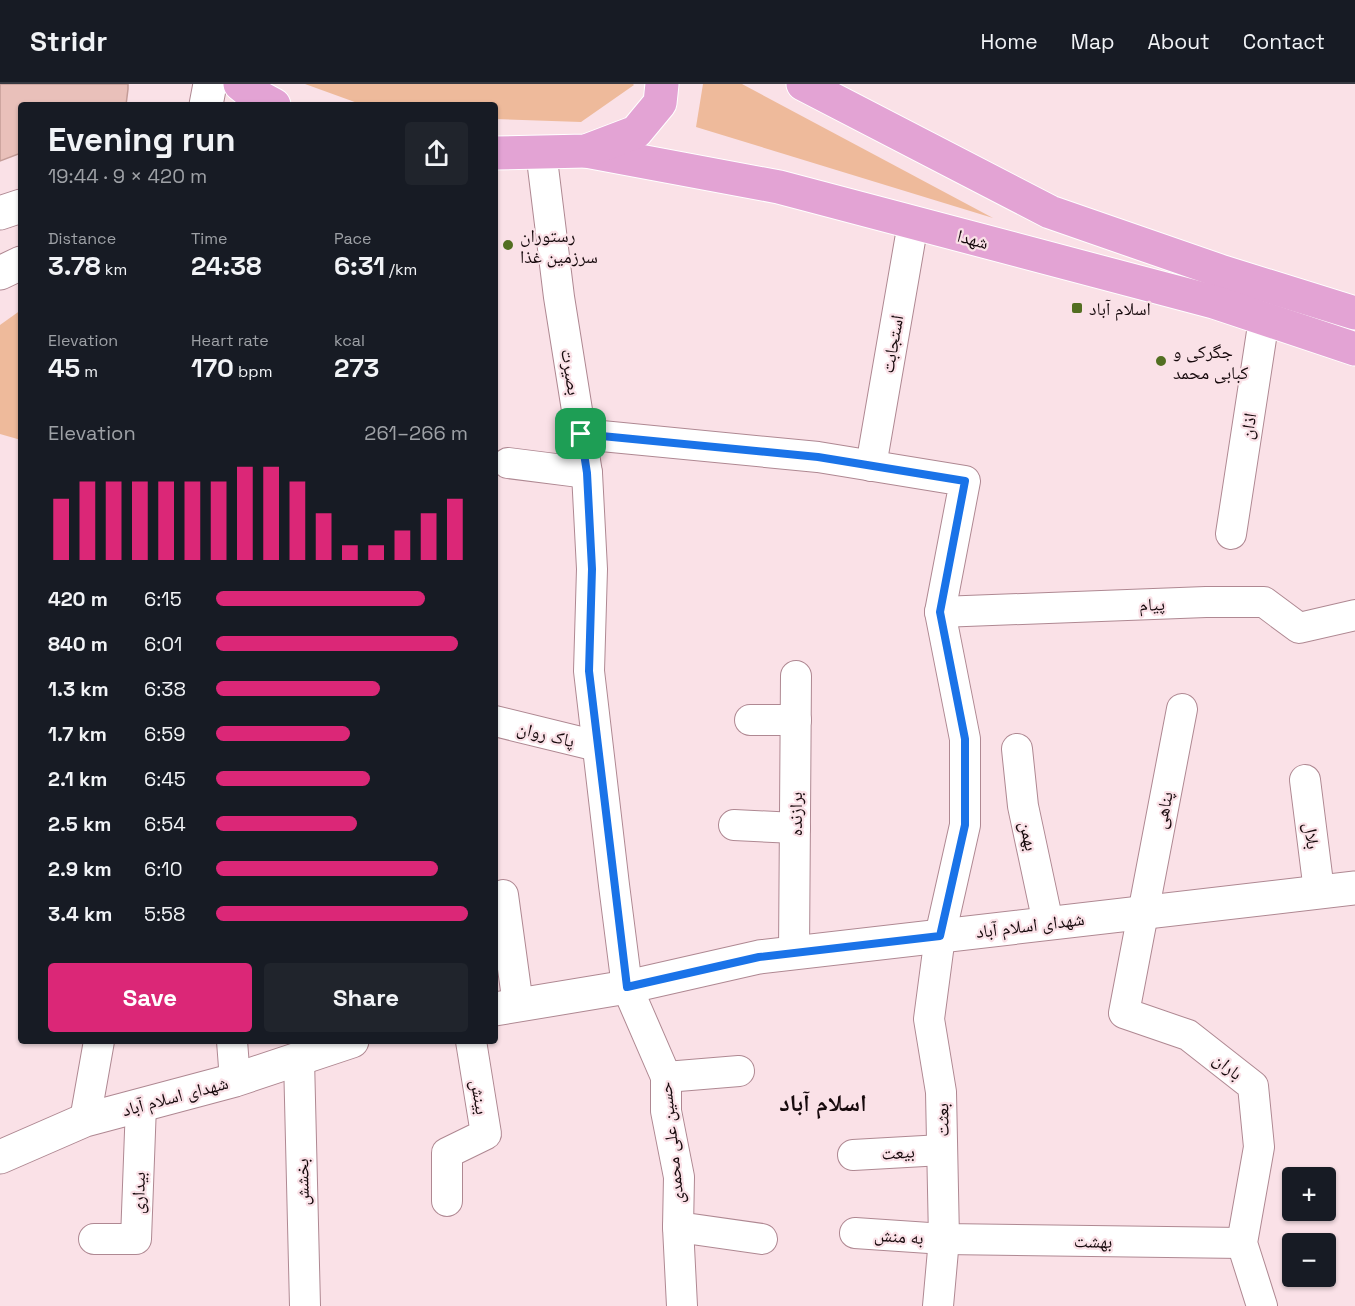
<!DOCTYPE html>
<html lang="en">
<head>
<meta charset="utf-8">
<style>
	:root { --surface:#171b24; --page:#20242c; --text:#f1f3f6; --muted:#9ea1a6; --line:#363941; --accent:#db2777 }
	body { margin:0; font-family:"Space Grotesk","Noto Naskh Arabic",sans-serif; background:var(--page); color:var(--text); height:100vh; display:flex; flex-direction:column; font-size:22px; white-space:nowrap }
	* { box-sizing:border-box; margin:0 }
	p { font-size:20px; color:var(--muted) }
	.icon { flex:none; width:33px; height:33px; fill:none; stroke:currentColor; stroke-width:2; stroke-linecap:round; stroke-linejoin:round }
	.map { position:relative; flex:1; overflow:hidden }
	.sheet { position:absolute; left:18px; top:18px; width:480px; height:942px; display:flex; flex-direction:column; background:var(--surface); border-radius:6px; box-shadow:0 2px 4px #0004 }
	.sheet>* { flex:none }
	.tools { position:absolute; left:1282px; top:1083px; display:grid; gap:12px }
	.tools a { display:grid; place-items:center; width:54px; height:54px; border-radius:6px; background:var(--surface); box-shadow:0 2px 4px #0004; font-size:30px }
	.pin { position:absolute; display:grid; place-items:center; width:51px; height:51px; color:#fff; margin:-26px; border-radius:12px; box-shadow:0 3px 9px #0006 }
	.round { display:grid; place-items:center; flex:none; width:63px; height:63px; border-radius:6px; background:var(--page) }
	.head { display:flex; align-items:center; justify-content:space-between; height:102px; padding:0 30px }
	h1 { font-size:33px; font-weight:800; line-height:45px }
	.metrics { display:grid; grid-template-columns:repeat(3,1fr); gap:9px; height:102px; padding:6px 30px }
	.metrics div { display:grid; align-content:center }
	.metrics b { font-size:26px; font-weight:800 }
	.metrics small { font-size:16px; font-weight:400 }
	.metrics p { font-size:16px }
	.chart { height:168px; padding:12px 30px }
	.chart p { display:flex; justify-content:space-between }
	.chart svg { width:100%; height:108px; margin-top:6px; stroke:var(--accent); stroke-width:6 }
	.cta { display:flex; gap:12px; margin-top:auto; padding:12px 30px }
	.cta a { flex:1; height:69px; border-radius:6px; background:var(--accent); color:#fff; font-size:24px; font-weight:800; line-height:69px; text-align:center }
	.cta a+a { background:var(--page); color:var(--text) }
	ul { padding:0 30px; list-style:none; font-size:20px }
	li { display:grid; grid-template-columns:96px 72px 1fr; align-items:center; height:45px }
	li i { height:15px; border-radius:8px; background:var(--accent) }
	header { display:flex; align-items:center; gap:36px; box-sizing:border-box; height:84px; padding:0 30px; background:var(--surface); border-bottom:2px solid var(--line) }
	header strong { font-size:28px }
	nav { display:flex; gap:33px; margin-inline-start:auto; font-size:21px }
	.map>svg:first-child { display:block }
</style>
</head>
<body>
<header>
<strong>Stridr</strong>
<nav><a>Home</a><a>Map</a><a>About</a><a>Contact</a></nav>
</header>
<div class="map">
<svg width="1355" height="1222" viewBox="0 0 1355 1222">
	<rect width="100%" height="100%" fill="#fae1e7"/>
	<g fill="#eeba9b">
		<path d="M305,0H633L634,1L581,38L495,35V21H363Z"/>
		<path d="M703,0H742L993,134L696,43Z"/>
		<path d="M21,226V356L0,350V241Z"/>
	</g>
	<path fill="#e9c0ba" stroke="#c49c97" stroke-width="1.5" d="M0,0H128V5L126,21H21V69L0,77Z"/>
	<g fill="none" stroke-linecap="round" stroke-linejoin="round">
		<defs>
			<g id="street">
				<path d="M541,67L559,213L587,389L592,485L589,587L614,801L627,903L666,993V1027L679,1093L678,1143L682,1222"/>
				<path d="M581,350L818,373L965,397L940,528L965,655V741L940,852L929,935L941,1008L944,1155L938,1222"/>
				<path d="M508,379L587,389"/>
				<path d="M871,382L913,139"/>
				<path d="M1231,450L1264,235"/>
				<path d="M940,528L1206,518H1264L1299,544L1355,531"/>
				<path d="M1182,625L1124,929L1188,951L1253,1002L1259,1063L1242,1159L1262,1222"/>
				<path d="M750,636H796"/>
				<path d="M495,637L597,662"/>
				<path d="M1017,665L1023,722L1048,839"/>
				<path d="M1305,696L1319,807"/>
				<path d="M734,741L795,744"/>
				<path d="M503,811L518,921"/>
				<path d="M794,869L796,592"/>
				<path d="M232,957L235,996"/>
				<path d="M299,975L305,1222"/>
				<path d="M666,993L739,987"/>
				<path d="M85,1036L99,957"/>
				<path d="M853,1071L942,1066"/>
				<path d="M447,1117V1069L486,1050L471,957"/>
				<path d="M678,1143L762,1155"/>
				<path d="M855,1149L944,1155L1242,1159"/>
				<path d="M94,1155H136L141,1021"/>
			</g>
			<g id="secondary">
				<path d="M206,21L210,0"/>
				<path d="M0,129L21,122"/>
				<path d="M0,189L21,179"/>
				<path d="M495,925L627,903L759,873L1355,804"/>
				<path d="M0,1073L85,1036L235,996L352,957"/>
			</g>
			<g id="primary">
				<path d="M240,0L250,8L274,21"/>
				<path d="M803,0L1050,128L1223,188L1355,229"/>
				<path d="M586,67L779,103L1214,218L1355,265"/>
				<path d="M495,69L586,67L636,48L660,19L662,0"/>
			</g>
		</defs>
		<use href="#street" stroke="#af8892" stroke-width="32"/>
		<use href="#secondary" stroke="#af8892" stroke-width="35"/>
		<use href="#primary" stroke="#fff" stroke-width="35"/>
		<use href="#street" stroke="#fff" stroke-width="30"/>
		<use href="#secondary" stroke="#fff" stroke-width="33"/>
		<use href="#primary" stroke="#e3a3d4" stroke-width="33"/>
	</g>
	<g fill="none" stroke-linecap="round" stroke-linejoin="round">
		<defs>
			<path id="route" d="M581,350L818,373L965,397L940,528L965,655V741L940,852L759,873L627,903L589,587L592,485L587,389Z"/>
		</defs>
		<use href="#route" stroke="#fff" stroke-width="12"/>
		<use href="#route" stroke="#1a73e8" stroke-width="8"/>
	</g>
	<g fill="#526e21" stroke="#fae1e7" stroke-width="2">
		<circle cx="508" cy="161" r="6"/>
		<rect x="1071" y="218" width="12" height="12" rx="3"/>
		<circle cx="1161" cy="277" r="6"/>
	</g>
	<g text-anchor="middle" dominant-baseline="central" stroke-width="4.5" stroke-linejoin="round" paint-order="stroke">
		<g font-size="18" fill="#16090c" stroke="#fae1e7" text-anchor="start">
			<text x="520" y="151">رستوران<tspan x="520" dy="21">سرزمین غذا</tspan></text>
			<text x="1089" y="224">اسلام آباد</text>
			<text x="1173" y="267">جگرکی و<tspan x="1173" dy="21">کبابی محمد</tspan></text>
		</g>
		<g font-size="18" fill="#16090c" stroke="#fae1e7">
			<text transform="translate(973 155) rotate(15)">شهدا</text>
			<text transform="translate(892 260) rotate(-80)">استجابت</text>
			<text transform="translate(571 288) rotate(81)">بصیرت</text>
			<text transform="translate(1248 342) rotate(-81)">اذان</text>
			<text transform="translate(1152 520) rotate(-2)">پیام</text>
			<text transform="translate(546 650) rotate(14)">پاک روان</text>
			<text transform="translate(1163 726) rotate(-79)">پناهی</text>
			<text transform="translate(795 730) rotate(-90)">برازنده</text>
			<text transform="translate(1029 752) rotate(78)">بهمن</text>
			<text transform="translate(1312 752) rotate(83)">بلال</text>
			<text transform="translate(1030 841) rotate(-7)">شهدای اسلام آباد</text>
			<text transform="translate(1228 982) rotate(39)">باران</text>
			<text transform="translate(175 1012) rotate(-15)">شهدای اسلام آباد</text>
			<text transform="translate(480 1013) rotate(81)">بینش</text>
			<text transform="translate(942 1036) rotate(-91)">بعثت</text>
			<text transform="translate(671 1059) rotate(-96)">حسین علی محمدی</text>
			<text transform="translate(898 1068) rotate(-4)">بیعت</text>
			<text transform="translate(302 1098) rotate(-91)">بخشش</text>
			<text transform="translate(138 1109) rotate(-88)">بیداری</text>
			<text transform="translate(899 1152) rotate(4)">به منش</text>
			<text transform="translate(1093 1157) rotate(1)">بهشت</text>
		</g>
		<g font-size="24" font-weight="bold" fill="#16090c" stroke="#fae1e7">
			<text x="823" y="1018">اسلام آباد</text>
		</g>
	</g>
</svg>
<div class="tools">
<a>+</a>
<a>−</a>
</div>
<div class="pin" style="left:581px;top:350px;background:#1e9e55"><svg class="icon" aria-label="arrive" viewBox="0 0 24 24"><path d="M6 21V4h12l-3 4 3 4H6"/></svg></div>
<section class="sheet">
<div class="head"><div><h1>Evening run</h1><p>19:44 · 9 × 420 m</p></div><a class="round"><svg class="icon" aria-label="share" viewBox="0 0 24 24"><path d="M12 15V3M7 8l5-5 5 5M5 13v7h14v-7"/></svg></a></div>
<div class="metrics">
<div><p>Distance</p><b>3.78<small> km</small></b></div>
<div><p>Time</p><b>24:38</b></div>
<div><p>Pace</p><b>6:31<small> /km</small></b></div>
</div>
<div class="metrics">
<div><p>Elevation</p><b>45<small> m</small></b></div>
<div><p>Heart rate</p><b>170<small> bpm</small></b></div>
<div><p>kcal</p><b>273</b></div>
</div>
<div class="chart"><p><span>Elevation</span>261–266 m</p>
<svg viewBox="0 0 160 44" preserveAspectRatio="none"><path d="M5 44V19M15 44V12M25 44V12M35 44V12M45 44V12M55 44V12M65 44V12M75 44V6M85 44V6M95 44V12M105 44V25M115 44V38M125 44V38M135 44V32M145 44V25M155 44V19"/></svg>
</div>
<ul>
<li><b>420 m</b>6:15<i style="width:83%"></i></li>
<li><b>840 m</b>6:01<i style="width:96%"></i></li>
<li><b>1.3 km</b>6:38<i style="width:65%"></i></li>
<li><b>1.7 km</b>6:59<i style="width:53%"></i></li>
<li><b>2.1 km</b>6:45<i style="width:61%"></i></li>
<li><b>2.5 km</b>6:54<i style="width:56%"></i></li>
<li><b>2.9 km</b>6:10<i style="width:88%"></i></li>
<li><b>3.4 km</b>5:58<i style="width:100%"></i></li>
</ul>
<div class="cta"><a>Save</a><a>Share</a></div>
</section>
</div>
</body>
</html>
